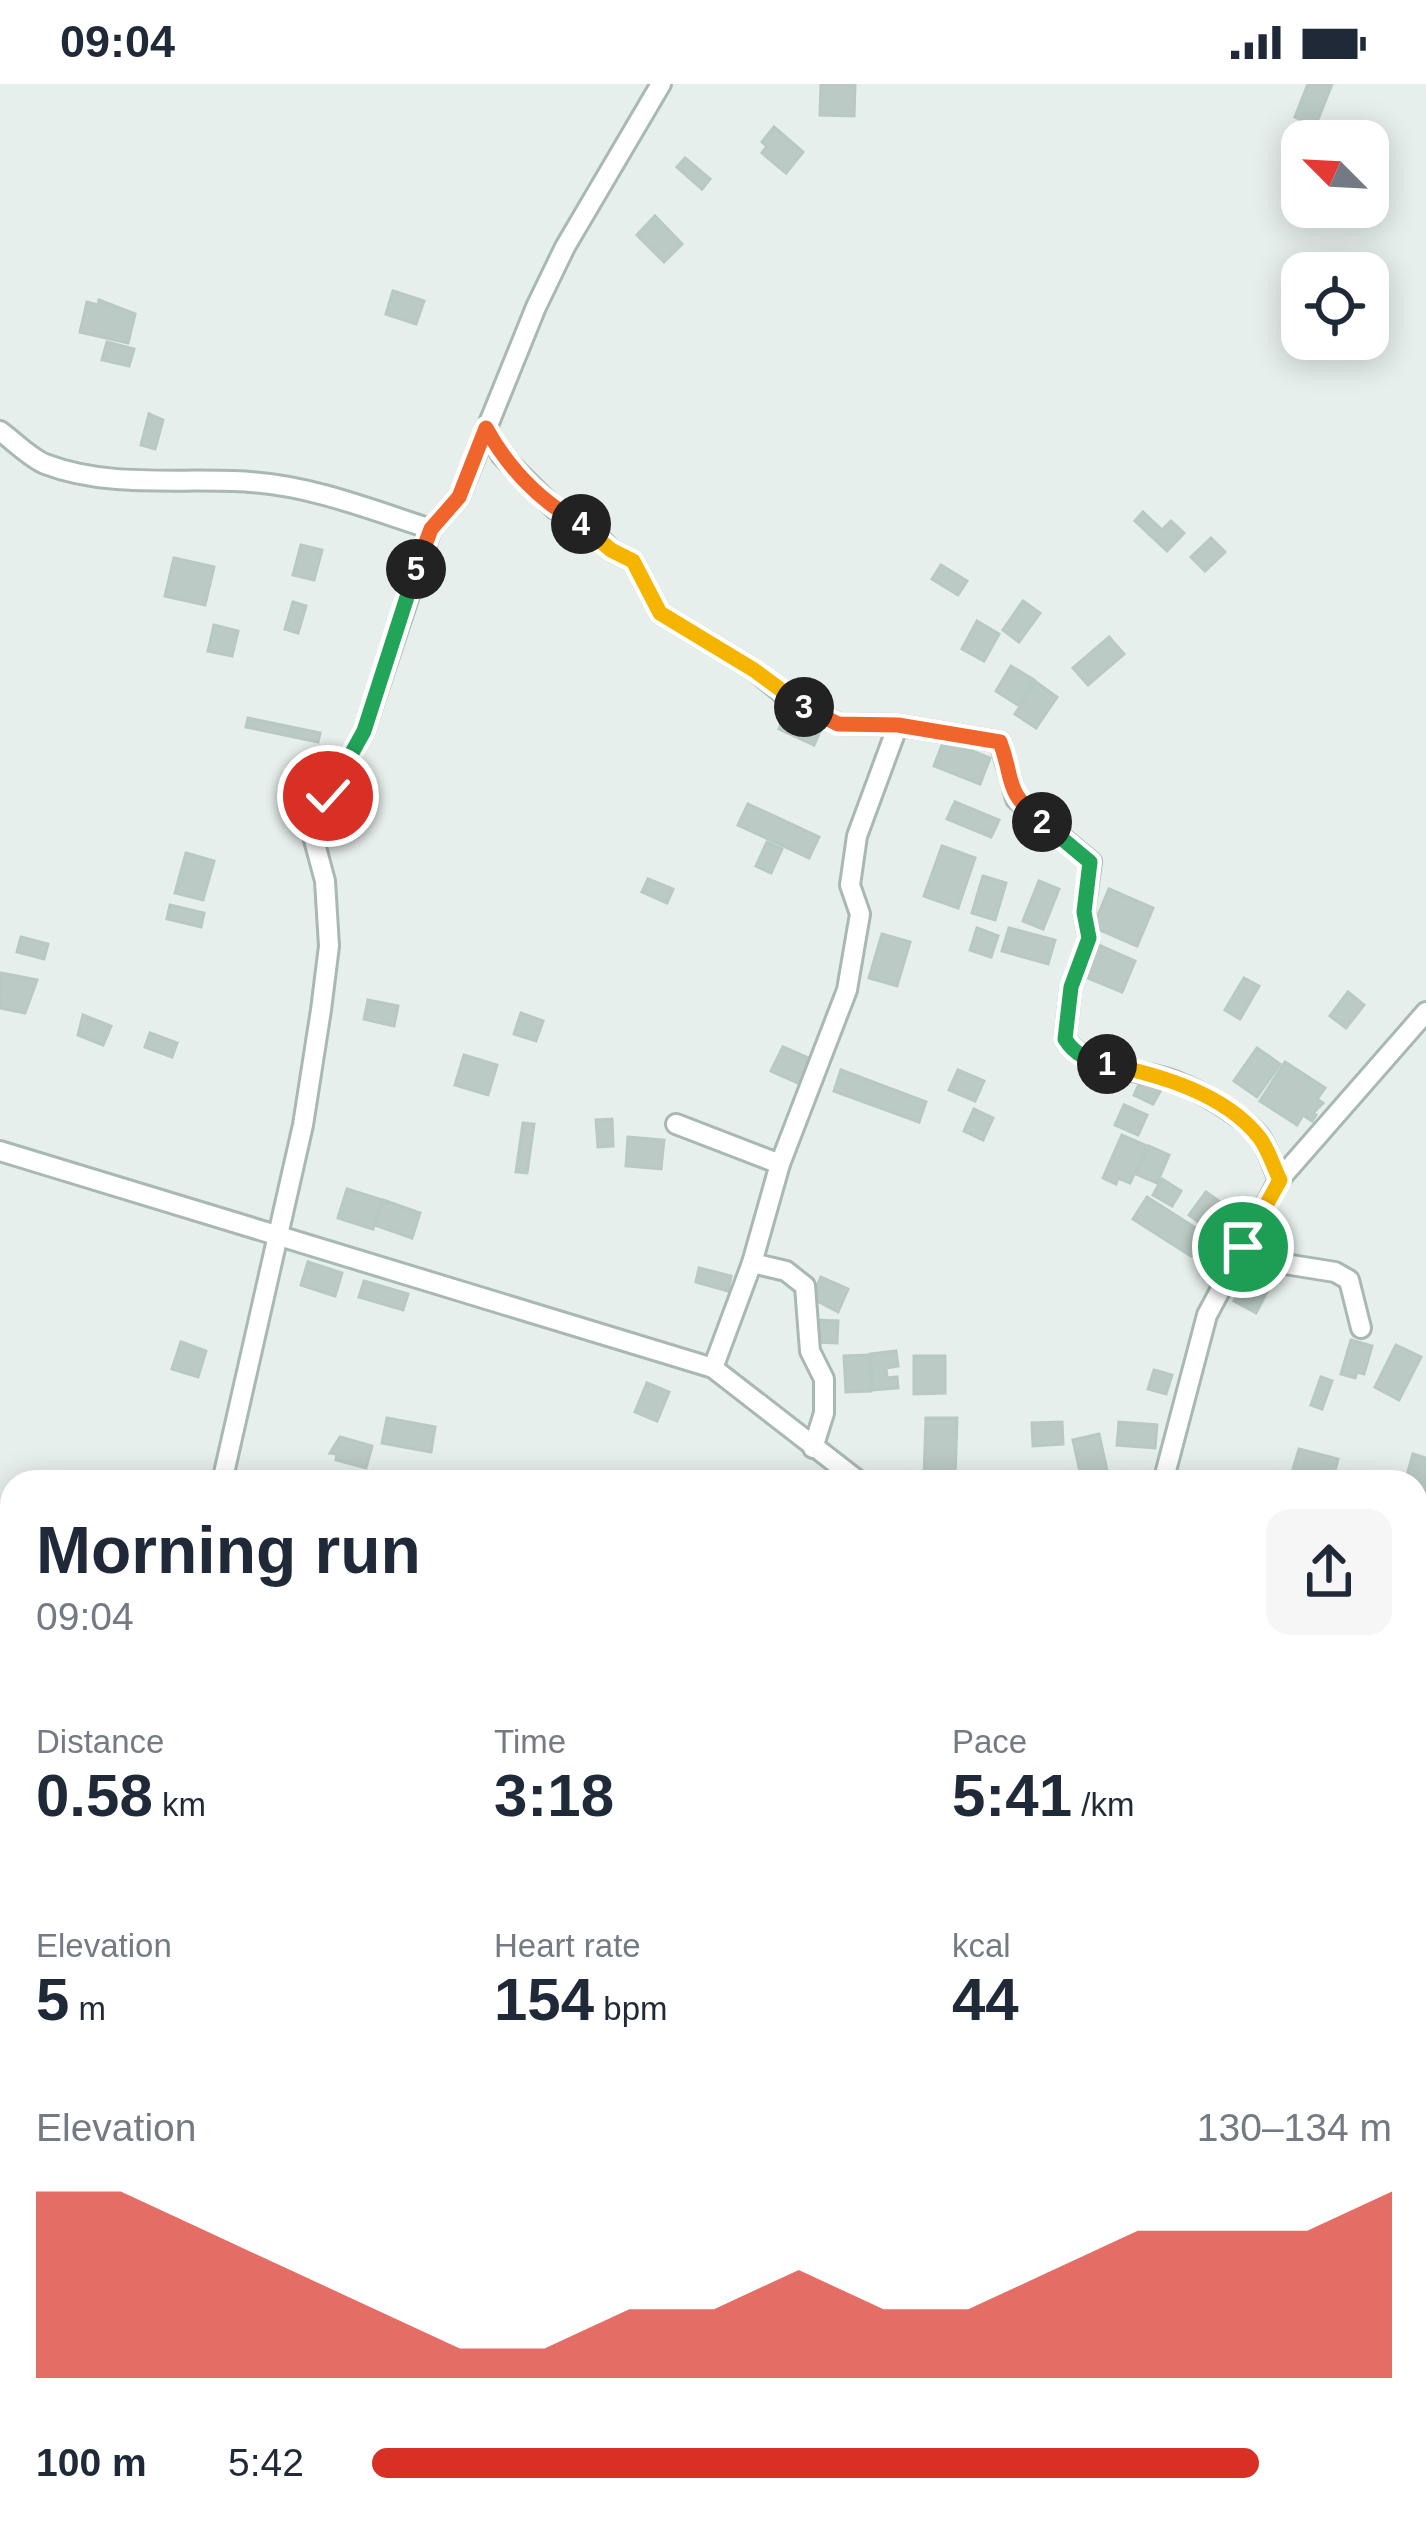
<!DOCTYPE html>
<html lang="en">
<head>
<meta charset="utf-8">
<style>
	:root { --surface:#fff; --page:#f6f6f7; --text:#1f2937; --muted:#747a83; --accent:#d93025 }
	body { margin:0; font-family:Helvetica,sans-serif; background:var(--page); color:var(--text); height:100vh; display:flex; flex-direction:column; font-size:45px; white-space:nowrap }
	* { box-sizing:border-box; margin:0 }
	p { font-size:39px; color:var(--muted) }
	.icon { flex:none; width:66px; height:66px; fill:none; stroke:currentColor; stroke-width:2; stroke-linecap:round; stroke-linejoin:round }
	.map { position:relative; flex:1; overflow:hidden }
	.panel { position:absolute; left:0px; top:1386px; width:1428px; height:1065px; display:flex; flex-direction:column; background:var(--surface); border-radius:36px 36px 0 0; box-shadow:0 6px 30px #0003 }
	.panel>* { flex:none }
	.needle { width:78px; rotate:294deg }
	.controls { position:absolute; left:1281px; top:36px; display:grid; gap:24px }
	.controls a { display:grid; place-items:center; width:108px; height:108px; border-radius:24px; background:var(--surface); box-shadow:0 6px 30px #0003; font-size:60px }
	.pin { position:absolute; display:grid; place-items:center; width:102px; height:102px; color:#fff; margin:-51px; border:6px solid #fff; border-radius:50%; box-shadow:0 3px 12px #0007 }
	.km { position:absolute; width:60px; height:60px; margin:-30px; border-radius:50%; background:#222; color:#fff; font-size:33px; line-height:60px; text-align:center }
	.round { display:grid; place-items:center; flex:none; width:126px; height:126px; border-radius:24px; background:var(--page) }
	.head { display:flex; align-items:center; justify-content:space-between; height:204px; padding:0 36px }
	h1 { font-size:66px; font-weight:600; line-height:90px }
	.figures { display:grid; grid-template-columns:repeat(3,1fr); gap:18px; height:204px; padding:12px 36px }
	.figures div { display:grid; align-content:center }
	.figures b { font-size:60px; font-weight:600 }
	.figures small { font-size:33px; font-weight:400 }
	.figures p { font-size:33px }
	.chart { height:336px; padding:24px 36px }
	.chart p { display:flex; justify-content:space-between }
	.chart svg { width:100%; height:216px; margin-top:12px; fill:var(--accent); opacity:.7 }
	ul { padding:0 36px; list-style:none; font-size:39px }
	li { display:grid; grid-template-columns:192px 144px 1fr; align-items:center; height:90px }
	li i { height:30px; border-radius:15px; background:var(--accent) }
	.status { display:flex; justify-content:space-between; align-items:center; height:84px; padding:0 60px; background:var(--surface); direction:ltr }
	.status svg { height:33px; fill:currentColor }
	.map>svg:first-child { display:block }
</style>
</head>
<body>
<div class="status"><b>09:04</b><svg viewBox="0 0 49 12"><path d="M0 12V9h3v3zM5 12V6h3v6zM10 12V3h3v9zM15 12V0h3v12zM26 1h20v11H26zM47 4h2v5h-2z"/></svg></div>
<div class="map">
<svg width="1426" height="2449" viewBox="0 0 1426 2449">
	<rect width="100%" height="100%" fill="#e6efeb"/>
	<g fill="#bbcac4" stroke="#b8c9c2" stroke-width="3">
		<path d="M821,0H855L854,32L820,31Z"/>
		<path d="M1308,0H1332L1315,43L1295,33Z"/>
		<path d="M774,43L803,68L786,89L762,69L767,62L762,58Z"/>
		<path d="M685,74L710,95L702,105L677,83Z"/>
		<path d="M655,132L682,160L664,178L637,151Z"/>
		<path d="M393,207L424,217L416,240L386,230Z"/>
		<path d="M99,216L135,230L128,259L80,248L87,218L98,221Z"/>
		<path d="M107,258L134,265L129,282L102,276Z"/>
		<path d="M149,330L163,336L155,365L141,361Z"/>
		<path d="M1143,428L1162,446L1171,437L1184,449L1167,467L1135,437Z"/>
		<path d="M1211,454L1225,468L1205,487L1191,473Z"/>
		<path d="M301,461L322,466L314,496L293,491Z"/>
		<path d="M174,474L214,483L205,521L165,512Z"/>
		<path d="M941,481L967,497L958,511L932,495Z"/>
		<path d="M1023,517L1040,529L1019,558L1003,546Z"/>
		<path d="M293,518L306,522L298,549L285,545Z"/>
		<path d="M977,537L999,550L984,577L962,565Z"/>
		<path d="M214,541L238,547L232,572L208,567Z"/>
		<path d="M1109,553L1124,570L1088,601L1073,584Z"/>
		<path d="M1011,582L1034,596L1018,621L996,607Z"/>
		<path d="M1036,598L1057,613L1036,644L1015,630Z"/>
		<path d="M789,623L824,638L814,661L779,645Z"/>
		<path d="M248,634L320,649L318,658L246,643Z"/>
		<path d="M944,656L990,674L980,700L934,682Z"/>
		<path d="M955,718L999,736L991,753L947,735Z"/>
		<path d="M748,720L819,753L809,774L738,741Z"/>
		<path d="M767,758L782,765L771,789L756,782Z"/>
		<path d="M942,762L975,774L958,824L924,812Z"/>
		<path d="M186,769L214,777L203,816L175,809Z"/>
		<path d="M983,792L1006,799L995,836L972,829Z"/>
		<path d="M648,795L673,805L667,819L642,808Z"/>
		<path d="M1039,797L1059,805L1043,845L1023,837Z"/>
		<path d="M1109,805L1153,824L1137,862L1093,843Z"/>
		<path d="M170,821L204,829L201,843L167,835Z"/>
		<path d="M977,844L998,852L991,873L970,866Z"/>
		<path d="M1009,844L1055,856L1048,880L1002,867Z"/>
		<path d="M882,850L910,858L897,902L869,894Z"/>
		<path d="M21,853L48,860L44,875L17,868Z"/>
		<path d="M1092,858L1135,877L1122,908L1078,890Z"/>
		<path d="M1,889L37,896L25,929L0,924Z"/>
		<path d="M1244,894L1259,902L1240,935L1225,926Z"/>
		<path d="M1348,908L1364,921L1346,944L1330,932Z"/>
		<path d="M368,916L398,922L394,942L364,935Z"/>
		<path d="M521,929L543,937L536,957L514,950Z"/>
		<path d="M83,931L111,942L103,961L78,951Z"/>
		<path d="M150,949L177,959L172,973L145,963Z"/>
		<path d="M783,963L811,975L800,1000L771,987Z"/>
		<path d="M1257,964L1280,980L1257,1013L1234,997Z"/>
		<path d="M464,971L497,981L488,1011L455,1001Z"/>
		<path d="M1285,978L1325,1004L1317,1015L1323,1019L1313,1029L1316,1031L1312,1037L1303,1031L1297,1041L1260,1017Z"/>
		<path d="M841,986L926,1018L919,1038L834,1007Z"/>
		<path d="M958,986L984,997L975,1017L949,1006Z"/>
		<path d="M1142,994L1162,1004L1153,1020L1134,1011Z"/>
		<path d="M1124,1021L1147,1031L1138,1051L1115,1041Z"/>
		<path d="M974,1025L993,1034L983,1056L964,1047Z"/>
		<path d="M612,1035L613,1062L598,1063L596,1036Z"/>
		<path d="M523,1039L534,1040L527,1089L516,1088Z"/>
		<path d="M1122,1051L1147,1062L1130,1099L1118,1094L1116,1100L1103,1094Z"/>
		<path d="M628,1053L664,1056L661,1085L626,1082Z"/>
		<path d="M1149,1062L1169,1071L1157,1099L1136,1090Z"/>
		<path d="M1162,1095L1181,1107L1172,1122L1153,1111Z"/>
		<path d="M347,1105L382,1116L373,1145L338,1134Z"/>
		<path d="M1206,1108L1240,1132L1223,1156L1189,1131Z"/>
		<path d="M1147,1113L1205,1150L1191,1172L1133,1135Z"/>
		<path d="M383,1116L420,1129L412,1154L375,1141Z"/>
		<path d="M308,1178L342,1189L335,1212L301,1201Z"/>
		<path d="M699,1184L731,1192L728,1207L696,1198Z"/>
		<path d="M1248,1192L1269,1204L1256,1229L1234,1217Z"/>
		<path d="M821,1193L848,1205L838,1228L812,1214Z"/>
		<path d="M364,1197L408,1210L403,1226L359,1213Z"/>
		<path d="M816,1236L838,1237L837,1259L815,1258Z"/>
		<path d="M1351,1256L1372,1262L1364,1290L1357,1288L1355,1294L1341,1290Z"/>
		<path d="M181,1258L206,1267L198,1293L172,1285Z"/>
		<path d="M1396,1261L1421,1273L1399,1316L1375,1303Z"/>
		<path d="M896,1267L898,1282L886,1284L887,1294L897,1293L898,1304L873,1306L870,1270Z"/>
		<path d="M870,1271L871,1307L846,1308L844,1272Z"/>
		<path d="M914,1272H945V1309L914,1310Z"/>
		<path d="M1154,1286L1172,1291L1166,1310L1148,1305Z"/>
		<path d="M1321,1293L1332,1297L1322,1325L1311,1321Z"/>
		<path d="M647,1299L669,1308L657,1337L635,1328Z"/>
		<path d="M387,1334L435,1343L431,1368L382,1359Z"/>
		<path d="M926,1334H957L955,1394L924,1393Z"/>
		<path d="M1062,1338L1063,1360L1033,1362L1032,1339Z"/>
		<path d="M1119,1338L1157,1341L1155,1364L1117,1361Z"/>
		<path d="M1099,1350L1108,1391L1082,1397L1073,1356Z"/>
		<path d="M340,1353L372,1362L366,1384L336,1376L337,1370L330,1369Z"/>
		<path d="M1299,1365L1338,1375L1332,1398L1291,1392Z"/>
		<path d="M1413,1370L1426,1374V1428L1416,1426V1398H1405Z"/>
		<rect x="1416" y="2241" width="10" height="37"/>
		<path d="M10,2302L12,2365L8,2367L0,2344V2305Z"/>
		<path d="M1416,2374L1426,2375V2432H1416Z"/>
		<path d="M914,2439H975L977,2443L959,2449H917Z"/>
	</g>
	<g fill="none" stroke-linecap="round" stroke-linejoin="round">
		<defs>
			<g id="street">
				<path d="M486,344L502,372L555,425L591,445L611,466L633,477L660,529L754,586L793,618L839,640L898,641"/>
				<path d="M0,347C14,357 29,373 45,380C111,405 182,393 250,398C312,402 372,426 431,445"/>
				<path d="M676,1040L780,1080"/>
				<path d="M0,1067L713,1284L752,1179L780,1080L847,906L860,830L850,801L857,752L898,641L1000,658L1016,715L1091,778L1084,828L1089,855L1071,903L1065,955C1087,989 1139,983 1174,997C1202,1008 1241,1030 1260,1053C1268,1065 1273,1083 1279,1096"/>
				<path d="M1243,1163L1285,1180L1335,1188L1349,1196L1361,1244"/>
				<path d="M752,1179L786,1187L805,1202L810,1267L824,1295V1329L813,1364"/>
				<path d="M713,1284L860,1398"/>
				<path d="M222,1398L303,1041L321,926L329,862L325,797L313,752L328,712L364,647L431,445L459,413L536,223L565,163L661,0"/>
				<path d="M1163,1398L1207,1231L1279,1096L1426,928"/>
				<path d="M1416,1502L1426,1504"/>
				<path d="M1416,1639L1426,1598"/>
				<path d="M0,1678L12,1674"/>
				<path d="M1416,1815L1426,1818"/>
				<path d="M1416,2053L1426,2055"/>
				<path d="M1003,2439L1011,2449"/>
				<path d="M1264,2439L1266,2449"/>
				<path d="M309,2449L312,2439"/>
			</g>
		</defs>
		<use href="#street" stroke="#a8b8b2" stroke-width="24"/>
		<use href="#street" stroke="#fff" stroke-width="18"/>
	</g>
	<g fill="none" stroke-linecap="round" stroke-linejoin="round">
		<defs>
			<path id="split-1" d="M1107,980C1159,991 1224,1009 1259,1053C1268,1064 1273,1082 1280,1096L1243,1163"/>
			<path id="split-2" d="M1042,738L1090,778L1084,828L1089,854L1071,903L1065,955C1075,971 1089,977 1107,980"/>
			<path id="split-3" d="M804,623L838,640L898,641L1000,658C1015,698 1003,706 1042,738"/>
			<path id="split-4" d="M581,440L611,466L633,477L660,529L754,586L804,623"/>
			<path id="split-5" d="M416,485L431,445L459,413L486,344C508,384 541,418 581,440"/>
			<path id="split-6" d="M328,712L364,647L416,485"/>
		</defs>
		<use href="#split-1" stroke="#fff" stroke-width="24"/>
		<use href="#split-2" stroke="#fff" stroke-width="24"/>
		<use href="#split-3" stroke="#fff" stroke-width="24"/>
		<use href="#split-4" stroke="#fff" stroke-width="24"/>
		<use href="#split-5" stroke="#fff" stroke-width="24"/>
		<use href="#split-6" stroke="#fff" stroke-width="24"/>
		<use href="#split-1" stroke="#f5b400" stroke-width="15"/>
		<use href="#split-2" stroke="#22a559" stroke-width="15"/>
		<use href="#split-3" stroke="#f0652b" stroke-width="15"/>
		<use href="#split-4" stroke="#f5b400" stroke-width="15"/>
		<use href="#split-5" stroke="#f0652b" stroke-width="15"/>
		<use href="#split-6" stroke="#22a559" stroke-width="15"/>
	</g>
</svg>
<div class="controls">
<a><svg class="needle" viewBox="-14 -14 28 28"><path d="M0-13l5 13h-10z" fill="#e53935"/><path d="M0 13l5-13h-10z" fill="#747a83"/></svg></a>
<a><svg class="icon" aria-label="locate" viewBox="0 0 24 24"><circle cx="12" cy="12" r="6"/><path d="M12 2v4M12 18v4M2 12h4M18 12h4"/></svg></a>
</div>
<div class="pin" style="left:1243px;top:1163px;background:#1e9e55"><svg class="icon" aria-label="arrive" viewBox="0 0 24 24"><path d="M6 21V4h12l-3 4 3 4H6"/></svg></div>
<div class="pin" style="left:328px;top:712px;background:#d93025"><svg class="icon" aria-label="check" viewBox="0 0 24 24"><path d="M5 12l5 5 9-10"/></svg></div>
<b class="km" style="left:1107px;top:980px">1</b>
<b class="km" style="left:1042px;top:738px">2</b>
<b class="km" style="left:804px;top:623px">3</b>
<b class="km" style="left:581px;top:440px">4</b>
<b class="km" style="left:416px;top:485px">5</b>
<section class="panel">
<div class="head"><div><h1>Morning run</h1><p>09:04</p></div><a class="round"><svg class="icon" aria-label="share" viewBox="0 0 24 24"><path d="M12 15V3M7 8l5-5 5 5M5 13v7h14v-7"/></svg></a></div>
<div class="figures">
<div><p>Distance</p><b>0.58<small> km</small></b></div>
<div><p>Time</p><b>3:18</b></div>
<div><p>Pace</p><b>5:41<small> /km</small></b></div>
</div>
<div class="figures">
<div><p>Elevation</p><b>5<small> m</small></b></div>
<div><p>Heart rate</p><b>154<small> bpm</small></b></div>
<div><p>kcal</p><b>44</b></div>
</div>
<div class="chart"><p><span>Elevation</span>130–134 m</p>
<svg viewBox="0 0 160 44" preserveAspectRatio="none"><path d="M0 44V6L10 6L20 14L30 22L40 30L50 38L60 38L70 30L80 30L90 22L100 30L110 30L120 22L130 14L140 14L150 14L160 6V44z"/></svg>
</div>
<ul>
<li><b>100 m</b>5:42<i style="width:87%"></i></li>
</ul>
</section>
</div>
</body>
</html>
